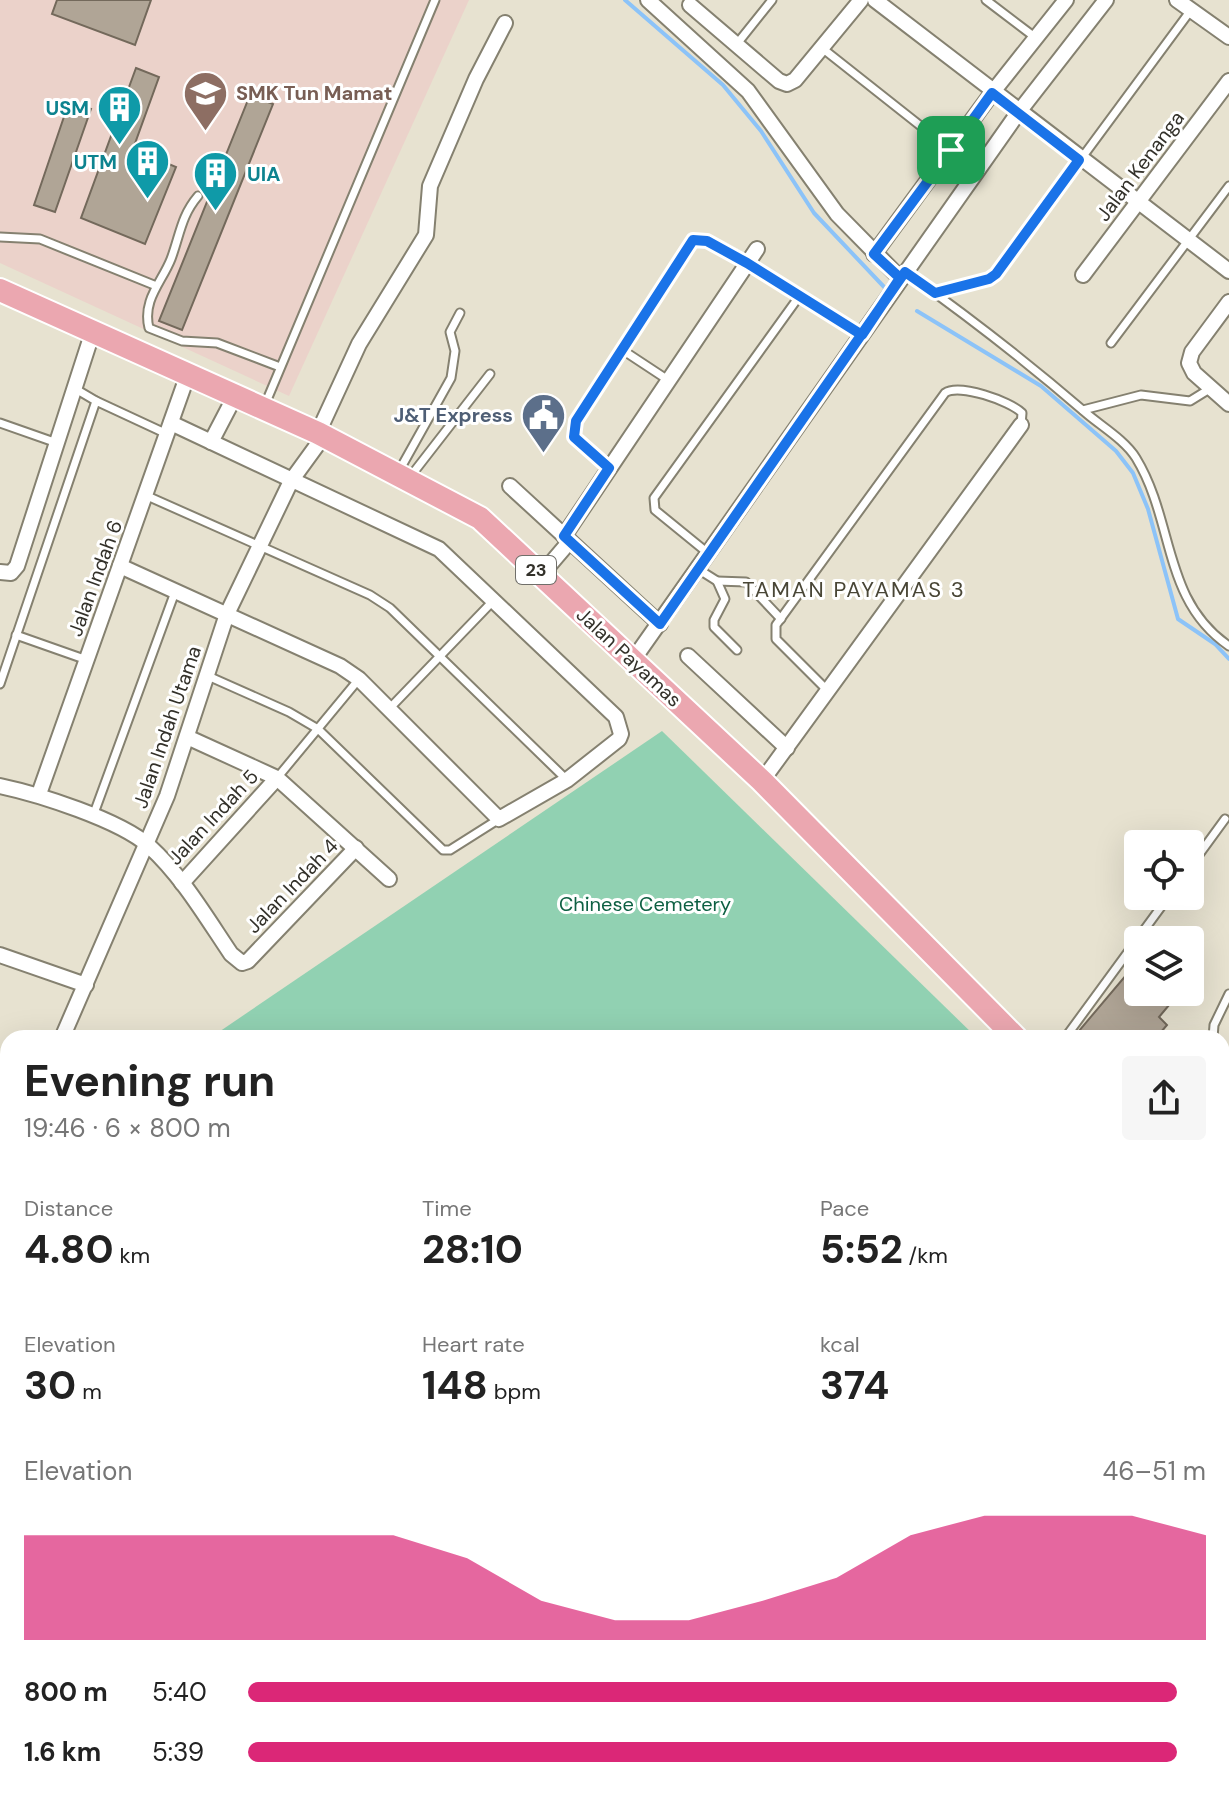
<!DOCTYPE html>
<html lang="en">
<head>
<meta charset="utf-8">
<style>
	:root { --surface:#fff; --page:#f6f6f6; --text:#222; --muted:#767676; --accent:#db2777 }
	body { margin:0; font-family:"DM Sans",sans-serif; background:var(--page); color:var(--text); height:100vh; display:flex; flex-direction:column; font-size:30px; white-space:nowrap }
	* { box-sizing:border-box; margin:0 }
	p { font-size:26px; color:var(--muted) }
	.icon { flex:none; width:44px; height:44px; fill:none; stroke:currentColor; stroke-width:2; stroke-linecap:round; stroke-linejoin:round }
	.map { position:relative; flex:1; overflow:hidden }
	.sheet { position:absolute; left:0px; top:1030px; width:1230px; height:768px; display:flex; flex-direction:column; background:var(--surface); border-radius:24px 24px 0 0; box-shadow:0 8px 32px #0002 }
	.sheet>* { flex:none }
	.buttons { position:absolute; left:1124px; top:830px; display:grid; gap:16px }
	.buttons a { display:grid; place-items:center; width:80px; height:80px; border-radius:8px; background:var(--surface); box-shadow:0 8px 32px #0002; font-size:40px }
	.pin { position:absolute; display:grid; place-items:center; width:68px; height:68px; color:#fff; margin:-34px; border-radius:16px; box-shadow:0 4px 12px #0006 }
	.round { display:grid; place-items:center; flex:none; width:84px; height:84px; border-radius:8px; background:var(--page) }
	.overview { display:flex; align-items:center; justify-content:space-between; height:136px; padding:0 24px }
	h1 { font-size:44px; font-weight:700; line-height:60px }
	.figures { display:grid; grid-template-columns:repeat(3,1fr); gap:12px; height:136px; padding:8px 24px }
	.figures div { display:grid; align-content:center }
	.figures b { font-size:40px; font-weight:700 }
	.figures small { font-size:22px; font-weight:400 }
	.figures p { font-size:22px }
	.chart { height:224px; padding:16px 24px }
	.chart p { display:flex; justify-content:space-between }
	.chart svg { width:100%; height:144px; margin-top:8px; fill:var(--accent); opacity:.7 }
	ul { padding:0 24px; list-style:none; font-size:26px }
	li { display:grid; grid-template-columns:128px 96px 1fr; align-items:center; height:60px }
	li i { height:20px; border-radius:10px; background:var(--accent) }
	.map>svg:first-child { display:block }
</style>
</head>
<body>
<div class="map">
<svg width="1229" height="1798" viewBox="0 0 1229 1798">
	<rect width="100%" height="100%" fill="#e7e2d0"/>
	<path fill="#ebd2ca" d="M0,0H469L289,396L0,263Z"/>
	<g fill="#91d1b2">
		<path d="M662,731L977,1038H210Z"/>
		<path d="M1222,1716L1229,1721V1798L887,1796L893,1790H1222Z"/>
	</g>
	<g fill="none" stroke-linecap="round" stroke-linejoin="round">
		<g stroke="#8cc3f8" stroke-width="4">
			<path d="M625,0L723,85L761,131L814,213L886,289"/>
			<path d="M917,311L1041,386L1116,451L1133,473L1148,509L1178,619L1215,644L1229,659"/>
		</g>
	</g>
	<g fill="#b0a596" stroke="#73695b" stroke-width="2">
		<path d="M57,0H151L135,45L52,14Z"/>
		<path d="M136,68L159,77L133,149L176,167L145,244L81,218Z"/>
		<path d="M250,95L273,104L182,330L159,321Z"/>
		<path d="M69,102L91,109L55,212L34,205Z"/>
		<path d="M1138,961V992H1180L1159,1017L1167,1025L1156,1038H1073Z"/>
	</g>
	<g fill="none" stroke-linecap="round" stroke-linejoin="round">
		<defs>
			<g id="service">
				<path d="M986,0L1036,38"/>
				<path d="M736,45L772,0"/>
				<path d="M822,48L951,150"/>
				<path d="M198,196C181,216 180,235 171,259C162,282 142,300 149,328L182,341L217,343L280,367"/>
				<path d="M0,237L40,239L154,285"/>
				<path d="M907,273C969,317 1028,363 1086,413C1101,426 1125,440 1136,458C1175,522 1162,600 1229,646"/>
				<path d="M935,293L980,282L996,274L1191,10"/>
				<path d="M1111,343L1229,186"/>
				<path d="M621,349L668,380"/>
				<path d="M74,388L96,401"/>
				<path d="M264,407L435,0"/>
				<path d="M1083,410L1141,395L1190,401L1211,388"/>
				<path d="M0,423L57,443"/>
				<path d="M609,468L574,437L576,421L693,240C723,238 773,280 798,298"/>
				<path d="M399,471L451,378L455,351L450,332L460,313"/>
				<path d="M410,477L490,374"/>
				<path d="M145,495L370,595L390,608L567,780"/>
				<path d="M709,554L655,510L654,498L798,298L809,300L862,335"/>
				<path d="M698,569L717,581L725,599L714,620V627L737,650"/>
				<path d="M717,581L746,582L781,619"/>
				<path d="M16,635L87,660"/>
				<path d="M208,676L289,712L318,729L443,850H450L499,819"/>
				<path d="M0,684L96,401L167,434"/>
				<path d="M828,691L776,639V625L945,393C959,383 1010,401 1022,413L1021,425"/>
				<path d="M389,709L493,601"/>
				<path d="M277,778L359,679"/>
				<path d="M93,816L175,592"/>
				<path d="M1190,867L1225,819"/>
				<path d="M1065,1038L1169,896"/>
				<path d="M1213,1038L1214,1025L1229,994"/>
				<path d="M1222,1103L1229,1086"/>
				<path d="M1222,1479L1229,1472"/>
				<path d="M1222,1710L1229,1715"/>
				<path d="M596,1790L605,1798"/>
				<path d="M396,1798L400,1790"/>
				<path d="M679,1798L687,1790"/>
				<path d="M901,1798L906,1790"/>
				<path d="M1029,1798L1036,1790"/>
			</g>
			<g id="minor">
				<path d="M648,0L748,91L837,214L900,278"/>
				<path d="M875,0L1229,271"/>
				<path d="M1177,0L1229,37"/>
				<path d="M690,5L779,81L787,84L795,80L861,0"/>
				<path d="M874,254L992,93L1066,0"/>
				<path d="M1083,275L1229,81"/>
				<path d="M1229,302L1192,352L1189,363L1194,373L1229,404"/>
				<path d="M318,433L359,344L426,235L430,186L476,79L505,23"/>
				<path d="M211,442L235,396"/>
				<path d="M510,486L660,624"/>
				<path d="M564,536L757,249"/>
				<path d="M120,566L340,666L359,679L499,819L567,780L619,739L621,734L616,717L439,549L171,423"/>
				<path d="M0,572L11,573L17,566L93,331"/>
				<path d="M541,575L570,541"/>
				<path d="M688,656L787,748"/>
				<path d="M633,660L1018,113L1106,0"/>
				<path d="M187,737L277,778L389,879"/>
				<path d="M762,781L1021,425"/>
				<path d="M0,786C38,794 120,820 149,846C182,876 206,917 231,954L242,963L248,961L356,848"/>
				<path d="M39,794L188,374"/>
				<path d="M182,883L277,778"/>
				<path d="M0,955L86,985"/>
				<path d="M62,1038L167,796L227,614L291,481L323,437"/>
				<path d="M0,1178L8,1160"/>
				<path d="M1222,1277L1229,1284"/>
				<path d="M0,1418L8,1422"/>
				<path d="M1222,1451L1229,1458"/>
				<path d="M0,1459L8,1447"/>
				<path d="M0,1567L8,1571"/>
				<path d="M1222,1581L1229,1574"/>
				<path d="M0,1693L8,1698"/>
				<path d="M183,1790L198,1798"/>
				<path d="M452,1790L464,1798"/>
				<path d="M551,1798L559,1790"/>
				<path d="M784,1798L792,1790"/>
			</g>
			<g id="trunk">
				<path d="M0,290L318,433L480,518L762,781L1016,1038"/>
				<path d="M1222,1235L1229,1241"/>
			</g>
		</defs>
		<use href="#service" stroke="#858170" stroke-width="11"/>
		<use href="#minor" stroke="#858170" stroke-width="18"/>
		<use href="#trunk" stroke="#fff" stroke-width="26"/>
		<use href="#service" stroke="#fff" stroke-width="7"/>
		<use href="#minor" stroke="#fff" stroke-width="14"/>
		<use href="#trunk" stroke="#eba7b0" stroke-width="22"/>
	</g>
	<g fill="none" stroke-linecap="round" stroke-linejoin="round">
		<defs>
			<path id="route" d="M951,150L874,254L900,278L862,335L747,263L707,241L693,240L576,421L574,437L609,468L564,536L660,624L905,272L935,293L989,279L996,274L1079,160L992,93L951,150"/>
		</defs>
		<use href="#route" stroke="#fff" stroke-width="16"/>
		<use href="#route" stroke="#1a73e8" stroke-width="10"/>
	</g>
	<defs>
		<symbol id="school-pin" viewBox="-11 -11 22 30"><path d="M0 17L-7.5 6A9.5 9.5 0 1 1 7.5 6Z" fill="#8d6e63" stroke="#fff"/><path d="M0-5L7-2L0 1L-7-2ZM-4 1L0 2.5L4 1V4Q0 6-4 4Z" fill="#fff"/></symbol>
		<symbol id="building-pin" viewBox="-11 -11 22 30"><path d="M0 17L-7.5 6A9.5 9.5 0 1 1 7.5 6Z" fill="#0f9aa8" stroke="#fff"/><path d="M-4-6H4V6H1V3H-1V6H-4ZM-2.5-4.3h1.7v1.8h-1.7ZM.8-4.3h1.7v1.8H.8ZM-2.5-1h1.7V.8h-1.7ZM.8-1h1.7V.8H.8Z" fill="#fff"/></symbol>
		<symbol id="civic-pin" viewBox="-11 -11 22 30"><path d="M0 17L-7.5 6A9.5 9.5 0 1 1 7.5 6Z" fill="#5c6f8a" stroke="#fff"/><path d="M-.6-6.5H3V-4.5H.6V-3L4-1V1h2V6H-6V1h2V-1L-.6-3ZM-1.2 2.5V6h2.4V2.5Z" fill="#fff"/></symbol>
	</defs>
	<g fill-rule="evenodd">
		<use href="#school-pin" x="180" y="68" width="51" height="69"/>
		<use href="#building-pin" x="94" y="82" width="51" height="69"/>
		<use href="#building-pin" x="122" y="136" width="51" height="69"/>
		<use href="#building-pin" x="190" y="148" width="51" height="69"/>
		<use href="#civic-pin" x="518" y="390" width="51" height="69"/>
	</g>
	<g text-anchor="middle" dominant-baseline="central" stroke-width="6" stroke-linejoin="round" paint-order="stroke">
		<rect fill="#fff" stroke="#706f6a" stroke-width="2" x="516" y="556" width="40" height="28" rx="6"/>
		<g font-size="18" font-weight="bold" fill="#33312a">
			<text x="536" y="570">23</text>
		</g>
		<g font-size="20" font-weight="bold" fill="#785e54" stroke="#fff" text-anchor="start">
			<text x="236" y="93">SMK Tun Mamat</text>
		</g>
		<g font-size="20" font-weight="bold" fill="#0d838f" stroke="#fff" text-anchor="end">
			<text x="89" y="108">USM</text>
			<text x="117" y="162">UTM</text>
			<text x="247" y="174" text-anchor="start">UIA</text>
		</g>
		<g font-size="20" fill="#33312a" stroke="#fff">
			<text transform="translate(1140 166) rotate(-53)">Jalan Kenanga</text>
			<text transform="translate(95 578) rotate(-70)">Jalan Indah 6</text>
			<text transform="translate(629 657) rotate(43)">Jalan Payamas</text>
			<text transform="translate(167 727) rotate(-71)">Jalan Indah Utama</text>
			<text transform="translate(213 817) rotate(-47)">Jalan Indah 5</text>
			<text transform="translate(292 886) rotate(-46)">Jalan Indah 4</text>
		</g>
		<g font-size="20" font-weight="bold" fill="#4e5e75" stroke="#fff" text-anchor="end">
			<text x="513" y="415">J&amp;T Express</text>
		</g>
		<g font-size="20" fill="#0e6043" stroke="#fff">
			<text x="645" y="904">Chinese Cemetery</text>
		</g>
		<g font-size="22" letter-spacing="2" fill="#494636" stroke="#fff">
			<text x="854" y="589">TAMAN PAYAMAS 3</text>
		</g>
	</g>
</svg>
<div class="buttons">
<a><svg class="icon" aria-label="locate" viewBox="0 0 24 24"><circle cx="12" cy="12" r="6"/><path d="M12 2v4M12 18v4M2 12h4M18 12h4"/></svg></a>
<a><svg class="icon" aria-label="layers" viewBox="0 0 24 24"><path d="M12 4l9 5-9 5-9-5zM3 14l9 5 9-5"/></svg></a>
</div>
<div class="pin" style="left:951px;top:150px;background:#1e9e55"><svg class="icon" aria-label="arrive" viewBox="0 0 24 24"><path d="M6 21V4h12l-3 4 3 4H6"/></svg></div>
<section class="sheet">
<div class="overview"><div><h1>Evening run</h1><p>19:46 · 6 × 800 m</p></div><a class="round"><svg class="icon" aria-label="share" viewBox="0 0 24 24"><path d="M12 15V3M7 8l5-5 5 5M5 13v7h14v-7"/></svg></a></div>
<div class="figures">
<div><p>Distance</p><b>4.80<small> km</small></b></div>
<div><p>Time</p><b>28:10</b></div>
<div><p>Pace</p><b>5:52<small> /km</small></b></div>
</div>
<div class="figures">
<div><p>Elevation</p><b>30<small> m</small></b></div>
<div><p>Heart rate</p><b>148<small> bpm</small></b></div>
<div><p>kcal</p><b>374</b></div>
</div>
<div class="chart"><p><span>Elevation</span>46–51 m</p>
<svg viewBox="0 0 160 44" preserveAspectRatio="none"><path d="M0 44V12L10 12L20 12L30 12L40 12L50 12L60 19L70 32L80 38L90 38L100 32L110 25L120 12L130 6L140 6L150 6L160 12V44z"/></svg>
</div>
<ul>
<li><b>800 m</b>5:40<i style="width:97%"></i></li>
<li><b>1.6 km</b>5:39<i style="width:97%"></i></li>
</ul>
</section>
</div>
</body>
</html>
